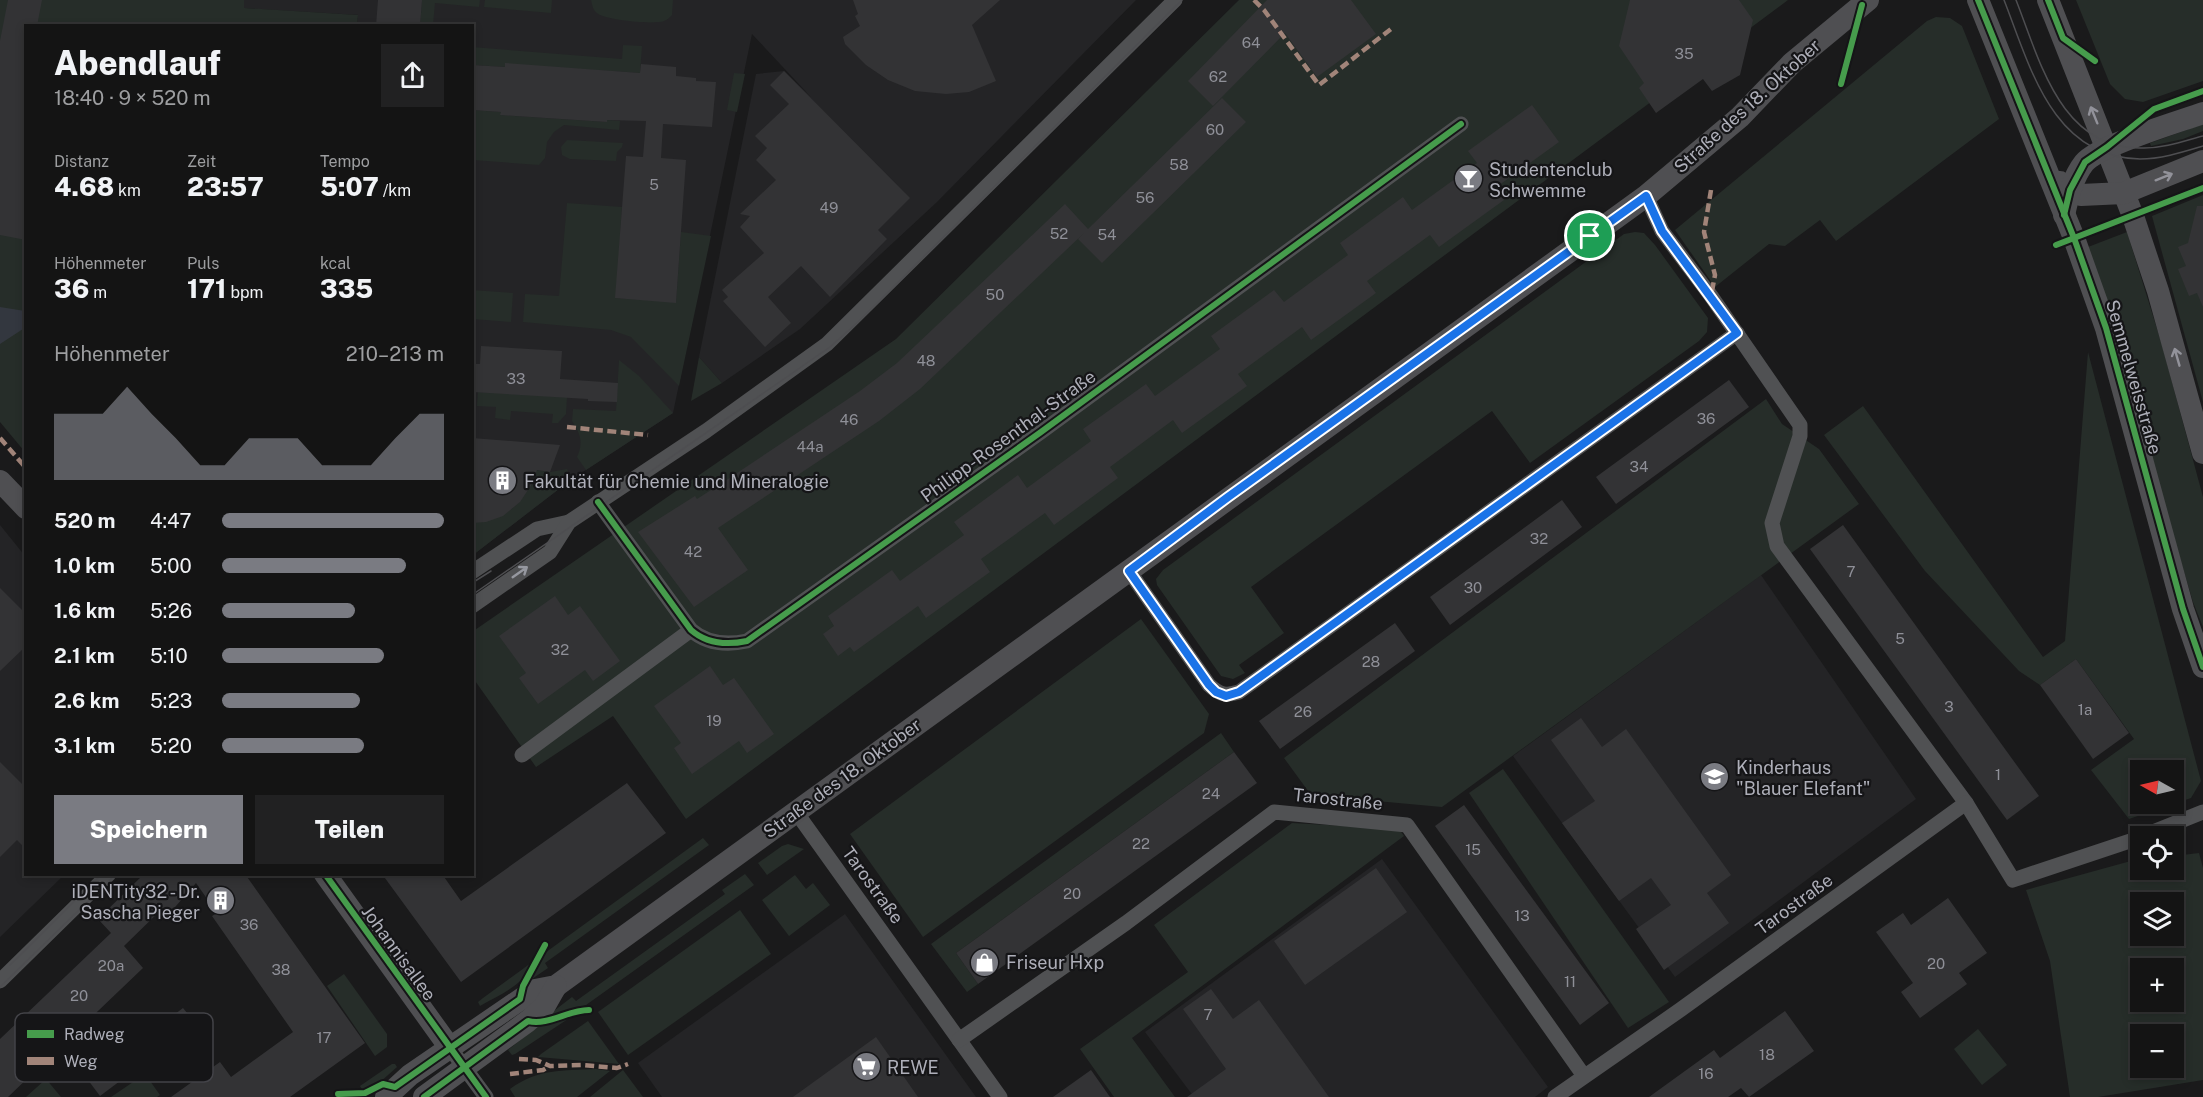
<!DOCTYPE html>
<html lang="de">
<head>
<meta charset="utf-8">
<style>
	:root { --surface:#141414; --page:#212122; --text:#f1f3f6; --muted:#9d9ea0; --line:#333334; --accent:#7a7b82 }
	body { margin:0; font-family:"Public Sans",sans-serif; background:var(--page); color:var(--text); height:100vh; display:flex; flex-direction:column; font-size:22px; white-space:nowrap }
	* { box-sizing:border-box; margin:0 }
	p { font-size:20px; color:var(--muted) }
	.icon { flex:none; width:33px; height:33px; fill:none; stroke:currentColor; stroke-width:2; stroke-linecap:round; stroke-linejoin:round }
	.map { position:relative; flex:1; overflow:hidden }
	.panel { position:absolute; left:24px; top:24px; width:450px; height:852px; display:flex; flex-direction:column; background:var(--surface); border-radius:0px; box-shadow:0 3px 9px #0003,0 0 0 2px var(--line) }
	.panel>* { flex:none }
	.needle { width:39px; rotate:278deg }
	.buttons { position:absolute; left:2130px; top:760px; display:grid; gap:12px }
	.buttons a { display:grid; place-items:center; width:54px; height:54px; border-radius:0px; background:var(--surface); box-shadow:0 3px 9px #0003,0 0 0 2px var(--line); font-size:30px }
	.pin { position:absolute; display:grid; place-items:center; width:51px; height:51px; color:#fff; margin:-26px; border:3px solid #fff; border-radius:50%; box-shadow:0 2px 6px #0007 }
	.round { display:grid; place-items:center; flex:none; width:63px; height:63px; border-radius:0px; background:var(--page) }
	.head { display:flex; align-items:center; justify-content:space-between; height:102px; padding:0 30px }
	h1 { font-size:33px; font-weight:800; line-height:45px }
	.stats { display:grid; grid-template-columns:repeat(3,1fr); gap:9px; height:102px; padding:6px 30px }
	.stats div { display:grid; align-content:center }
	.stats b { font-size:26px; font-weight:800 }
	.stats small { font-size:16px; font-weight:400 }
	.stats p { font-size:16px }
	.chart { height:168px; padding:12px 30px }
	.chart p { display:flex; justify-content:space-between }
	.chart svg { width:100%; height:108px; margin-top:6px; fill:var(--accent); opacity:.7 }
	.action { display:flex; gap:12px; margin-top:auto; padding:12px 30px }
	.action a { flex:1; height:69px; border-radius:0px; background:var(--accent); color:#fff; font-size:24px; font-weight:800; line-height:69px; text-align:center }
	.action a+a { background:var(--page); color:var(--text) }
	ul { padding:0 30px; list-style:none; font-size:20px }
	li { display:grid; grid-template-columns:96px 72px 1fr; align-items:center; height:45px }
	li i { height:15px; border-radius:8px; background:var(--accent) }
	.map>svg:first-child { display:block }
</style>
</head>
<body>
<div class="map">
<svg width="2203" height="1097" viewBox="0 0 2203 1097">
	<rect width="100%" height="100%" fill="#1a1a1b"/>
	<g fill="#242426">
		<path d="M244,0H1136L937,202L800,329L722,383L699,357L756,74L784,71L811,97L752,34L673,413L572,479L473,555L472,26L357,25L358,15L243,8Z"/>
		<path d="M0,525L25,556L26,874L64,875L0,937Z"/>
		<path d="M1761,575L1916,799L1675,977L1513,756Z"/>
		<path d="M1382,859L1548,1087L1535,1097H1194L1145,1032Z"/>
		<path d="M845,914L976,1097H662L638,1063Z"/>
	</g>
	<g fill="#262d29" fill-rule="evenodd">
		<path d="M0,0H244V8L358,15L357,26H26L25,452L0,422Z"/>
		<path d="M422,0H480L479,7L435,3L433,25H420Z"/>
		<path d="M485,0H552L551,13L484,7Z"/>
		<path d="M591,0H673L672,15C670,17 667,20 664,21C654,25 604,20 597,13C593,10 592,5 591,0Z"/>
		<path d="M1239,0H1788L686,819L613,716L536,767L473,678L472,632L896,339Z"/>
		<path d="M2076,0H2203V81L2143,102L2125,99L2110,84Z"/>
		<path d="M1936,17L1950,18L1962,26L1999,119L1836,241L1820,220L1785,246L1769,244L1715,287L1675,230L1927,21Z"/>
		<path d="M623,45L642,46L640,73L505,64V67L473,65L472,47L622,59Z"/>
		<path d="M734,73L745,74L737,112L727,110Z"/>
		<path d="M472,110L501,112V115L607,122V120L620,121L619,130L564,125L554,132L547,142L545,158L539,165L473,160Z"/>
		<path d="M2203,124V131L2183,139L2151,146L2150,143Z"/>
		<path d="M567,140L623,143L622,147L617,152L616,161L570,159L562,155L561,147Z"/>
		<path d="M2203,195V402L2152,216Z"/>
		<path d="M567,203L622,207L616,298L676,302L681,232L711,236L679,386L631,337L611,330L523,322L525,294L559,296Z"/>
		<path d="M1635,232L1644,233L1655,245L1708,318L1707,332L1699,341L1530,463L1492,411L1251,587L1284,633L1239,665L1245,673L1233,679L1221,676L1157,585L1156,579L1163,570L1624,234Z"/>
		<path d="M2127,232L2162,345L2203,497V627L2193,602L2088,247Z"/>
		<path d="M472,290L513,293L511,322L473,319Z"/>
		<path d="M2088,352L2201,781L2191,798L2129,819L2091,770L2134,739L2076,659L2040,685L2019,671L1925,571L1824,435L1863,406L2043,657L2065,641ZM2140,771H2174V804H2140Z"/>
		<path d="M699,357L722,383L691,401Z"/>
		<path d="M619,360L639,376L673,413L586,470L577,457C584,443 580,433 572,421L573,409L616,411Z"/>
		<path d="M478,392L567,397L566,414L558,423H552L553,414L511,411L510,420L495,418L496,407L477,406Z"/>
		<path d="M1766,399L1782,424L1819,449L1859,504L1442,807L1311,795L1284,758Z"/>
		<path d="M567,469L572,479L473,555V522C506,521 526,502 536,470L550,472Z"/>
		<path d="M1141,619L1209,714L1204,733L923,937L850,834Z"/>
		<path d="M1221,733L1234,752L956,953L978,984L967,992L931,944Z"/>
		<path d="M1503,769L1669,1002L1628,1028L1469,793Z"/>
		<path d="M1292,823L1399,829L1404,836L1132,1038L1175,1097H1114L1080,1049L1188,972L1154,925Z"/>
		<path d="M703,838L709,845L545,963L548,968L526,983L542,956L549,950Z"/>
		<path d="M788,844L804,849L767,875L758,863L782,846Z"/>
		<path d="M2199,853L2203,868V1080L2098,1097H2070L2050,961L2026,890L2138,859H2140V870H2174V856ZM2140,903H2174V936H2140ZM2140,969H2174V1002H2140ZM2140,1035H2174V1068H2140Z"/>
		<path d="M745,874L754,885L586,1005L560,1015L546,1017L572,997L576,1001L725,894L722,890Z"/>
		<path d="M795,875L806,889L813,883L830,905L789,936L762,900Z"/>
		<path d="M740,910L771,954L628,1055L598,1012Z"/>
		<path d="M531,963C526,985 498,995 480,1006L478,1002L483,998Z"/>
		<path d="M344,974L387,1034V1047L375,1056L327,986Z"/>
		<path d="M577,1013L515,1054L512,1055L508,1050L543,1022Z"/>
		<path d="M588,1021L619,1064L538,1057L541,1054Z"/>
		<path d="M1978,1029L2007,1065L1982,1085L1954,1049Z"/>
		<path d="M392,1064H395L397,1067L379,1083L363,1091L360,1086Z"/>
		<path d="M596,1069L610,1071L577,1097H515L510,1089C539,1068 562,1071 596,1069Z"/>
		<path d="M623,1070L643,1097H590Z"/>
		<path d="M145,1074L160,1095L157,1097H111Z"/>
		<path d="M46,1079L61,1097H26Z"/>
	</g>
	<path fill="#33373f" d="M0,307L25,311L26,327L0,344Z"/>
	<g fill="#333335">
		<path d="M8,0H42L37,26H26V240L0,235V41Z"/>
		<path d="M378,0H422L420,26H376Z"/>
		<path d="M853,0H1000L972,25L996,81L969,92L946,94L915,91L888,80L866,65L845,44L843,37L860,26L855,16L858,14Z"/>
		<path d="M1267,0H1351L1376,34L1317,77L1285,33L1213,106L1188,81Z"/>
		<path d="M1630,0H1739L1753,20L1740,75L1712,91L1703,79L1656,113L1639,88L1644,83L1619,46Z"/>
		<path d="M505,63L640,73L641,64L676,67V76L696,78V81L716,82L712,127L663,124L661,158L686,160L676,303L615,298L626,156L643,157L646,121L607,120V122L500,115L501,112L472,110V65L505,67Z"/>
		<path d="M784,71L910,198L878,230L887,239L830,297L801,266L768,297L791,323L765,347L723,301L728,297L722,290L764,253L740,227L750,216L740,214L776,180L756,160L767,148L755,136L789,104L770,85Z"/>
		<path d="M1222,98L1246,122L1102,263L1078,239L1084,233L920,389L879,421L718,528L748,570L694,607L638,532L695,496L697,499L722,483L860,391L897,363L1065,204L1088,229Z"/>
		<path d="M1532,105L1559,142L1495,188L1504,200L1439,247L1430,235L1367,281L1376,293L1311,340L1302,327L1238,374L1247,386L1182,433L1173,420L1110,467L1118,478L1054,525L1045,513L981,559L990,572L926,618L918,606L854,652L850,647L838,656L823,634L834,626L828,616L892,570L900,581L964,535L954,522L1018,475L1027,488L1091,441L1083,429L1146,384L1155,396L1220,349L1211,336L1274,290L1284,302L1348,255L1340,243L1403,197L1412,210L1477,163L1468,151Z"/>
		<path d="M2197,206H2203V307L2197,293L2189,296L2178,269L2186,266L2178,247L2188,243Z"/>
		<path d="M481,346L562,351L560,379L618,383L617,402L588,401V399L472,392V364H480Z"/>
		<path d="M1729,380L1749,407L1616,504L1596,477Z"/>
		<path d="M472,438L560,445L550,472L537,470L532,484L520,502L503,516L486,522L472,523Z"/>
		<path d="M1562,500L1582,527L1450,625L1430,597Z"/>
		<path d="M1843,525L2039,796L2007,820L1810,549Z"/>
		<path d="M0,588L26,614V646L0,671Z"/>
		<path d="M555,596L568,615L580,606L620,661L593,681L585,670L538,704L519,678L526,673L499,636Z"/>
		<path d="M1395,623L1415,651L1280,749L1259,721Z"/>
		<path d="M2076,659L2129,733L2093,759L2040,685Z"/>
		<path d="M710,666L723,685L734,678L774,734L747,753L739,741L692,774L674,748L681,743L654,706Z"/>
		<path d="M1581,718L1602,747L1626,729L1731,875L1707,893L1729,923L1664,970L1636,929L1671,905L1651,878L1619,901L1562,823L1595,801L1551,740Z"/>
		<path d="M1234,752L1257,783L978,984L956,953Z"/>
		<path d="M0,762L26,788V849L17,840L0,857Z"/>
		<path d="M627,783L666,833L461,982L382,874H442L461,901Z"/>
		<path d="M1464,805L1609,1003L1580,1025L1435,826Z"/>
		<path d="M1376,868L1407,912L1305,985L1274,941Z"/>
		<path d="M144,874H245L365,1043L290,1097H171L220,1062L231,1077L293,1032L212,916L217,913L196,883L169,914L163,908L124,946L143,968L8,1097H0V1039L111,933L98,919Z"/>
		<path d="M1948,898L1987,953L1959,973L1967,984L1920,1018L1901,992L1913,983L1876,932L1903,913L1911,925Z"/>
		<path d="M1211,989L1233,1019L1259,1000L1329,1097H1187L1226,1069L1183,1009Z"/>
		<path d="M183,1008L196,1024L100,1096L88,1080Z"/>
		<path d="M1785,1011L1814,1051L1749,1097L1741,1088L1728,1097H1649L1714,1050L1720,1058Z"/>
		<path d="M876,1037L918,1097H793Z"/>
		<path d="M1091,1070L1110,1097H1053Z"/>
	</g>
	<g fill="none" stroke-linecap="round" stroke-linejoin="round">
		<g stroke="#505153" stroke-width="15">
			<path d="M1646,196L1662,231L1711,296L1800,425V436L1772,523L1777,546L1966,803L2013,880L2133,840L2203,812"/>
			<path d="M598,502L691,630C707,644 728,645 747,641L1041,432L1461,124"/>
			<path d="M1129,571L1209,685C1220,695 1226,696 1239,692L1737,333"/>
			<path d="M472,572L537,529L569,522"/>
			<path d="M472,606L550,552L569,522L706,431L827,344L1175,0"/>
			<path d="M522,755L691,630"/>
			<path d="M796,812L1000,1097"/>
			<path d="M0,981L109,874"/>
			<path d="M959,1040L1126,923L1274,812L1407,825L1584,1076"/>
			<path d="M450,1048L486,1097"/>
			<path d="M1555,1097L1680,1010L1966,803"/>
		</g>
		<g stroke="#4f4f52" stroke-width="22">
			<path d="M1978,0L2074,238L2106,328L2183,609L2203,667"/>
			<path d="M2048,0L2133,216L2158,291L2203,453"/>
			<path d="M2060,182L2070,190L2081,195L2124,193L2203,161"/>
			<path d="M2064,215C2068,197 2073,177 2084,163C2099,145 2178,122 2203,113"/>
			<path d="M0,481L26,508"/>
			<path d="M325,874L450,1048"/>
			<path d="M386,1097L410,1075L527,995L535,990L556,986L1646,196L1740,117L1792,63L1868,0"/>
			<path d="M424,1097L528,1021L544,1007L556,986"/>
		</g>
		<g stroke="#4e4e51" stroke-width="1.5">
			<path d="M2004,0C2030,66 2052,158 2140,159C2161,159 2183,152 2203,146"/>
			<path d="M2016,0C2040,61 2061,151 2144,148C2165,148 2184,141 2203,136"/>
			<path d="M472,583L491,571"/>
			<path d="M472,595L830,347L858,322L1182,0"/>
			<path d="M10,965L102,874"/>
			<path d="M0,987L116,874"/>
		</g>
		<g stroke="#a18479" stroke-width="4.5" stroke-dasharray="9 4.5" stroke-linecap="butt">
			<path d="M1254,0L1264,10L1319,85L1391,29"/>
			<path d="M1711,190L1704,232L1715,275L1711,296"/>
			<path d="M567,427L648,435"/>
			<path d="M0,438L26,468"/>
			<path d="M519,1059L536,1060L550,1066L582,1065L617,1068L628,1064"/>
			<path d="M510,1074L543,1070L550,1066"/>
		</g>
		<defs>
			<g id="cycleway">
				<path d="M1978,0L2074,238L2106,328L2183,609L2203,667"/>
				<path d="M2048,0L2063,38L2095,61"/>
				<path d="M1841,84L1862,5"/>
				<path d="M2064,215L2070,190L2085,162L2107,147L2154,109L2203,91"/>
				<path d="M2056,245L2203,188"/>
				<path d="M598,502L691,630C707,644 728,645 747,641L1041,432L1461,124"/>
				<path d="M325,874L486,1097"/>
				<path d="M338,1094L365,1093L383,1084L395,1087L520,999L523,986L545,945"/>
				<path d="M424,1097L528,1021C548,1026 568,1010 589,1010"/>
			</g>
		</defs>
		<use href="#cycleway" stroke="#151517" stroke-width="10"/>
		<use href="#cycleway" stroke="#469c4c" stroke-width="6"/>
	</g>
	<defs><path id="oneway-shaft" d="M-6 0H5M1.5-3L5.5 0L1.5 3" fill="none" stroke-width="1.6" stroke-linecap="round" stroke-linejoin="round" transform="scale(1.5)"/></defs>
	<g stroke="#92929a">
		<use href="#oneway-shaft" transform="translate(2094 115) rotate(-112)"/>
		<use href="#oneway-shaft" transform="translate(2164 177) rotate(-22)"/>
		<use href="#oneway-shaft" transform="translate(2177 357) rotate(-106)"/>
	</g>
	<use stroke="#9698a0" href="#oneway-shaft" transform="translate(520 572) rotate(-35)"/>
	<g fill="none" stroke-linecap="round" stroke-linejoin="round">
		<defs>
			<path id="route" d="M1646,196L1662,231L1737,333L1239,692L1226,696L1216,692L1209,685L1129,571L1228,497Z"/>
		</defs>
		<use href="#route" stroke="#fff" stroke-width="12"/>
		<use href="#route" stroke="#1a73e8" stroke-width="8"/>
	</g>
	<defs>
		<symbol id="bar-disc" viewBox="-11 -11 22 22"><circle r="9.5" fill="#7a7b82" stroke="#151517"/><path d="M-6-5H6L.8 .8V4.5H3.5V6h-7V4.5H-.8V.8Z" fill="#fff"/></symbol>
		<symbol id="building-disc" viewBox="-11 -11 22 22"><circle r="9.5" fill="#7a7b82" stroke="#151517"/><path d="M-4-6H4V6H1V3H-1V6H-4ZM-2.5-4.3h1.7v1.8h-1.7ZM.8-4.3h1.7v1.8H.8ZM-2.5-1h1.7V.8h-1.7ZM.8-1h1.7V.8H.8Z" fill="#fff"/></symbol>
		<symbol id="school-disc" viewBox="-11 -11 22 22"><circle r="9.5" fill="#7a7b82" stroke="#151517"/><path d="M0-5L7-2L0 1L-7-2ZM-4 1L0 2.5L4 1V4Q0 6-4 4Z" fill="#fff"/></symbol>
		<symbol id="shop-disc" viewBox="-11 -11 22 22"><circle r="9.5" fill="#7a7b82" stroke="#151517"/><path d="M-5-2.5h2.3a2.7 3.5 0 0 1 5.4 0H5L5.5 6h-11ZM-1.5-2.5h3a1.5 2.3 0 0 0-3 0Z" fill="#fff"/></symbol>
		<symbol id="supermarket-disc" viewBox="-11 -11 22 22"><circle r="9.5" fill="#7a7b82" stroke="#151517"/><path d="M-6-5.5h2.5l.6 2H6L4.5 2H-2.5L-4.4-4H-6ZM-1.5 3.2a1.3 1.3 0 1 0 .1 0ZM3 3.2a1.3 1.3 0 1 0 .1 0Z" fill="#fff"/></symbol>
	</defs>
	<g fill-rule="evenodd">
		<use href="#bar-disc" x="1452" y="162" width="33" height="33"/>
		<use href="#building-disc" x="486" y="464" width="33" height="33"/>
		<use href="#school-disc" x="1698" y="760" width="33" height="33"/>
		<use href="#building-disc" x="204" y="884" width="33" height="33"/>
		<use href="#shop-disc" x="968" y="946" width="33" height="33"/>
		<use href="#supermarket-disc" x="850" y="1050" width="33" height="33"/>
	</g>
	<g text-anchor="middle" dominant-baseline="central" stroke-width="4.5" stroke-linejoin="round" paint-order="stroke">
		<g font-size="15" fill="#8f9098">
			<text x="1251" y="42">64</text>
			<text x="1684" y="53">35</text>
			<text x="1218" y="76">62</text>
			<text x="1215" y="129">60</text>
			<text x="1179" y="164">58</text>
			<text x="654" y="184">5</text>
			<text x="1145" y="197">56</text>
			<text x="829" y="207">49</text>
			<text x="1059" y="233">52</text>
			<text x="1107" y="234">54</text>
			<text x="995" y="294">50</text>
			<text x="926" y="360">48</text>
			<text x="516" y="378">33</text>
			<text x="1706" y="418">36</text>
			<text x="849" y="419">46</text>
			<text x="810" y="446">44a</text>
			<text x="1639" y="466">34</text>
			<text x="1539" y="538">32</text>
			<text x="693" y="551">42</text>
			<text x="1851" y="571">7</text>
			<text x="1473" y="587">30</text>
			<text x="1900" y="638">5</text>
			<text x="560" y="649">32</text>
			<text x="1371" y="661">28</text>
			<text x="1949" y="706">3</text>
			<text x="2085" y="709">1a</text>
			<text x="1303" y="711">26</text>
			<text x="714" y="720">19</text>
			<text x="1998" y="774">1</text>
			<text x="1211" y="793">24</text>
			<text x="1141" y="843">22</text>
			<text x="1473" y="849">15</text>
			<text x="1072" y="893">20</text>
			<text x="1522" y="915">13</text>
			<text x="249" y="924">36</text>
			<text x="1936" y="963">20</text>
			<text x="111" y="965">20a</text>
			<text x="281" y="969">38</text>
			<text x="1570" y="981">11</text>
			<text x="79" y="995">20</text>
			<text x="1208" y="1014">7</text>
			<text x="324" y="1037">17</text>
			<text x="1767" y="1054">18</text>
			<text x="1706" y="1073">16</text>
		</g>
		<g font-size="18" fill="#aeafb9" stroke="#151517">
			<text transform="translate(1747 106) rotate(-42)">Straße des 18. Oktober</text>
			<text transform="translate(2134 377) rotate(74)">Semmelweisstraße</text>
			<text transform="translate(1008 436) rotate(-36)">Philipp-Rosenthal-Straße</text>
			<text transform="translate(842 778) rotate(-36)">Straße des 18. Oktober</text>
			<text transform="translate(1338 799) rotate(6)">Tarostraße</text>
			<text transform="translate(873 885) rotate(54)">Tarostraße</text>
			<text transform="translate(1794 904) rotate(-36)">Tarostraße</text>
			<text transform="translate(399 953) rotate(54)">Johannisallee</text>
		</g>
		<g font-size="18" fill="#aeafb9" stroke="#151517" text-anchor="start">
			<text x="1489" y="169">Studentenclub<tspan x="1489" dy="21">Schwemme</tspan></text>
			<text x="524" y="481">Fakultät für Chemie und Mineralogie</text>
			<text x="1736" y="767">Kinderhaus<tspan x="1736" dy="21">"Blauer Elefant"</tspan></text>
			<text x="200" y="891" text-anchor="end">iDENTity32 - Dr.<tspan x="200" dy="21">Sascha Pieger</tspan></text>
			<text x="1006" y="962">Friseur Hxp</text>
			<text x="887" y="1067">REWE</text>
		</g>
	</g>
	<rect x="15" y="1013" width="198" height="69" rx="9" fill="#151517" stroke="#434348" stroke-width="1.5"/>
	<rect x="27" y="1030" width="27" height="8" fill="#469c4c"/>
	<rect x="27" y="1057" width="27" height="8" fill="#a18479"/>
	<g font-size="16" fill="#aeafb9">
		<text x="64" y="1040">Radweg</text>
		<text x="64" y="1067">Weg</text>
	</g>
</svg>
<div class="buttons">
<a><svg class="needle" viewBox="-14 -14 28 28"><path d="M0-13l5 13h-10z" fill="#e53935"/><path d="M0 13l5-13h-10z" fill="#9d9ea0"/></svg></a>
<a><svg class="icon" aria-label="locate" viewBox="0 0 24 24"><circle cx="12" cy="12" r="6"/><path d="M12 2v4M12 18v4M2 12h4M18 12h4"/></svg></a>
<a><svg class="icon" aria-label="layers" viewBox="0 0 24 24"><path d="M12 4l9 5-9 5-9-5zM3 14l9 5 9-5"/></svg></a>
<a>+</a>
<a>−</a>
</div>
<div class="pin" style="left:1590px;top:236px;background:#1e9e55"><svg class="icon" aria-label="arrive" viewBox="0 0 24 24"><path d="M6 21V4h12l-3 4 3 4H6"/></svg></div>
<section class="panel">
<div class="head"><div><h1>Abendlauf</h1><p>18:40 · 9 × 520 m</p></div><a class="round"><svg class="icon" aria-label="share" viewBox="0 0 24 24"><path d="M12 15V3M7 8l5-5 5 5M5 13v7h14v-7"/></svg></a></div>
<div class="stats">
<div><p>Distanz</p><b>4.68<small> km</small></b></div>
<div><p>Zeit</p><b>23:57</b></div>
<div><p>Tempo</p><b>5:07<small> /km</small></b></div>
</div>
<div class="stats">
<div><p>Höhenmeter</p><b>36<small> m</small></b></div>
<div><p>Puls</p><b>171<small> bpm</small></b></div>
<div><p>kcal</p><b>335</b></div>
</div>
<div class="chart"><p><span>Höhenmeter</span>210–213 m</p>
<svg viewBox="0 0 160 44" preserveAspectRatio="none"><path d="M0 44V17L10 17L20 17L30 6L40 17L50 27L60 38L70 38L80 27L90 27L100 27L110 38L120 38L130 38L140 27L150 17L160 17V44z"/></svg>
</div>
<ul>
<li><b>520 m</b>4:47<i style="width:100%"></i></li>
<li><b>1.0 km</b>5:00<i style="width:83%"></i></li>
<li><b>1.6 km</b>5:26<i style="width:60%"></i></li>
<li><b>2.1 km</b>5:10<i style="width:73%"></i></li>
<li><b>2.6 km</b>5:23<i style="width:62%"></i></li>
<li><b>3.1 km</b>5:20<i style="width:64%"></i></li>
</ul>
<div class="action"><a>Speichern</a><a>Teilen</a></div>
</section>
</div>
</body>
</html>
